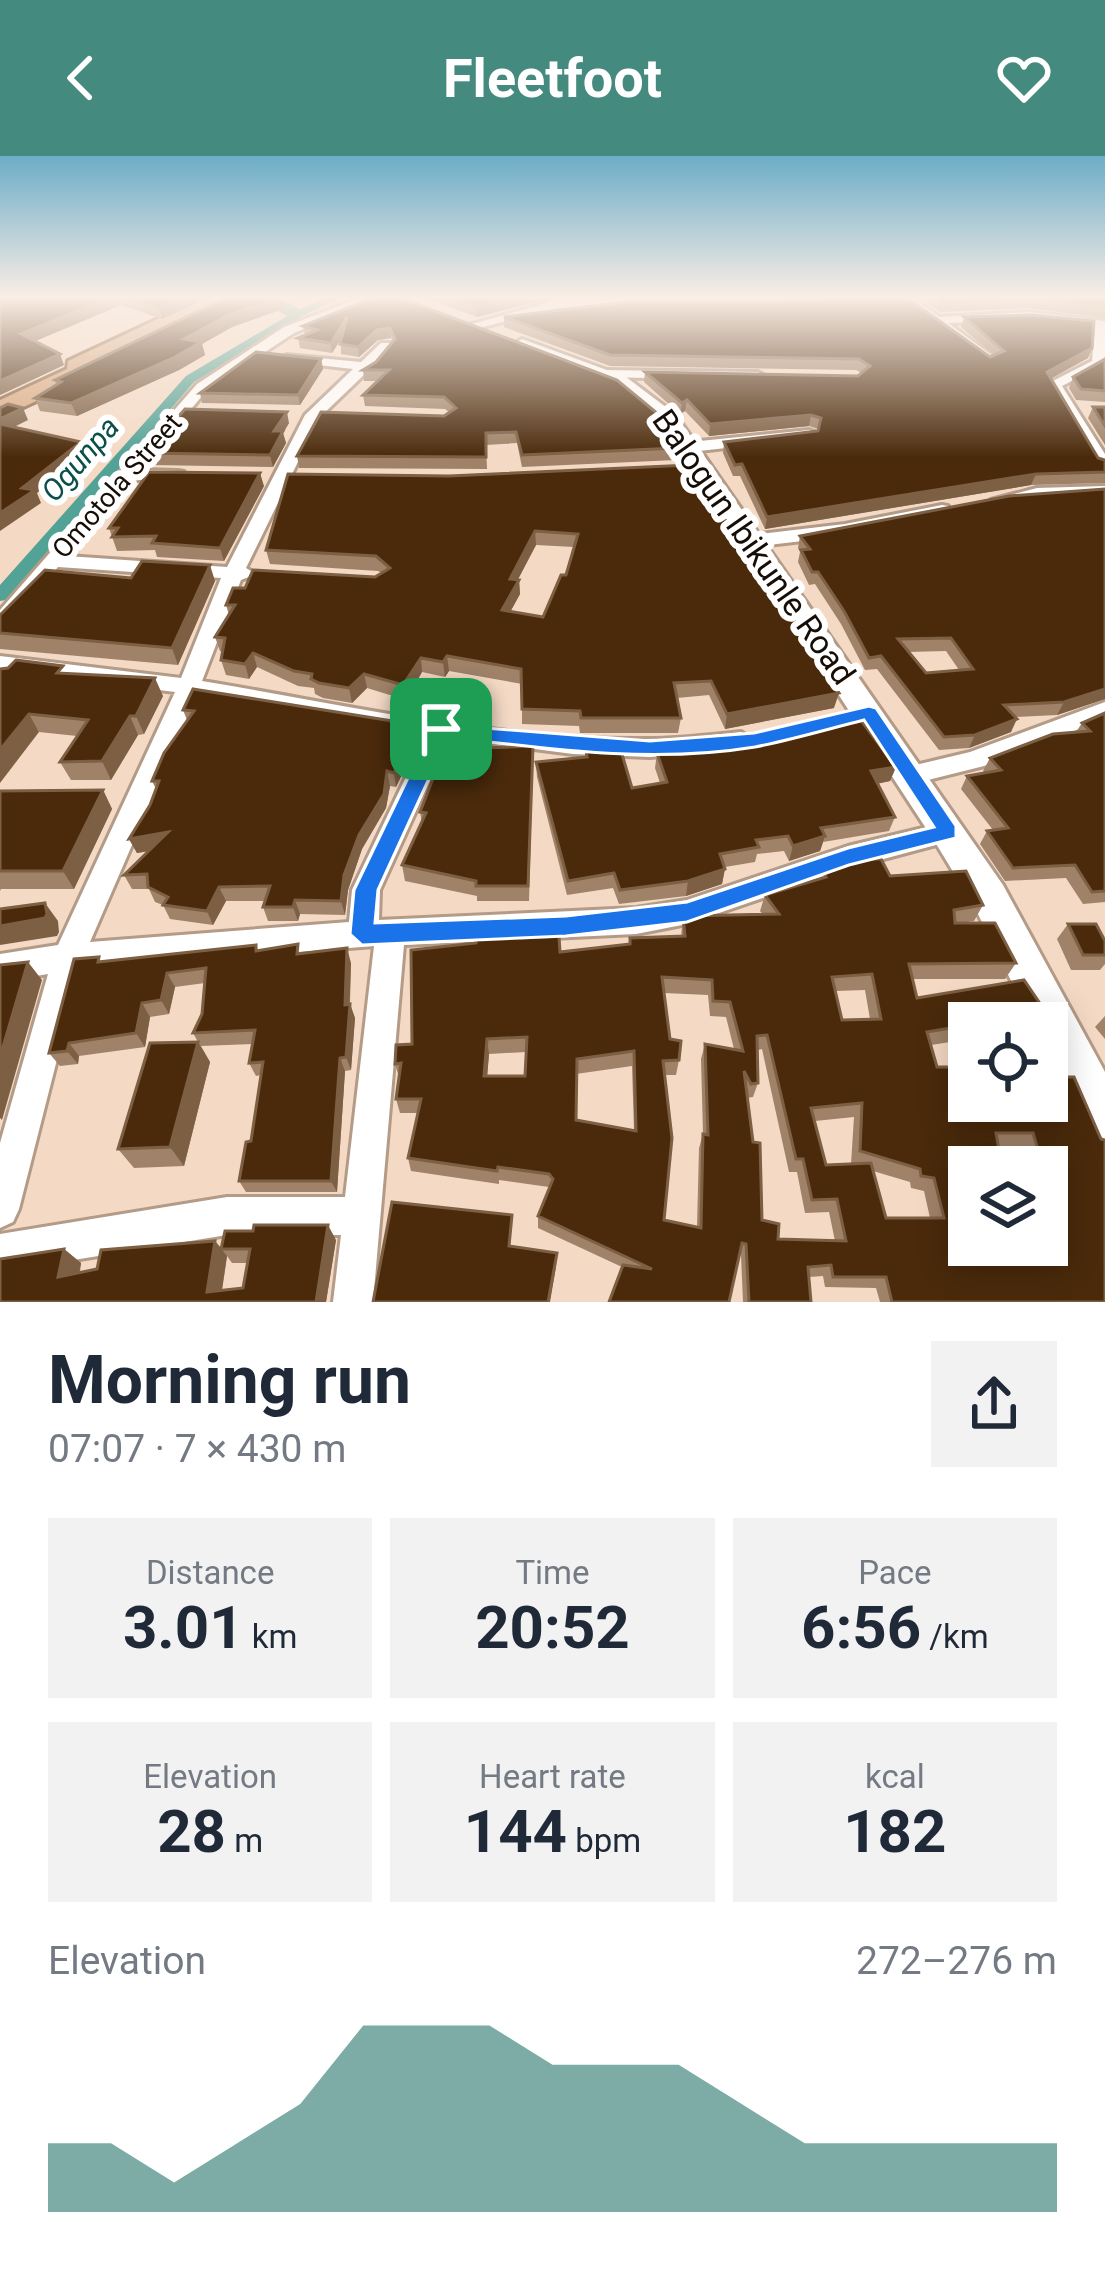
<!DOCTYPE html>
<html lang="en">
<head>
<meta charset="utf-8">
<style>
	:root { --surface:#fff; --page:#f2f2f3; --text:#1f2937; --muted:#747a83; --accent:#458a7f }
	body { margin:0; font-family:Roboto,sans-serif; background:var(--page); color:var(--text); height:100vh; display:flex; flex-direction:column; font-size:45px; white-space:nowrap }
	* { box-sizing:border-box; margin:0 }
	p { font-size:39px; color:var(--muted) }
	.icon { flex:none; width:66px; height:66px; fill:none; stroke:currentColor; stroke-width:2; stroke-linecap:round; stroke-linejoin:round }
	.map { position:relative; height:1146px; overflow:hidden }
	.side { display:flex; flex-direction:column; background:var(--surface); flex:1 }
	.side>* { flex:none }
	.buttons { position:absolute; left:948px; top:846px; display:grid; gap:24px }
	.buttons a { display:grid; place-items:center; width:120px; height:120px; border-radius:0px; background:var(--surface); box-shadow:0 6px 30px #0003; font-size:60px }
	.pin { position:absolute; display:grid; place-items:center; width:102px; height:102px; color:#fff; margin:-51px; border-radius:24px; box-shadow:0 6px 18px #0006 }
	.round { display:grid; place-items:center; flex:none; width:126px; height:126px; border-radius:0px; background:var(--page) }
	.summary { display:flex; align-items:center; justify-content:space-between; height:204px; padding:0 48px }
	h1 { font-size:66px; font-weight:700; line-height:90px }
	.metrics { display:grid; grid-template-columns:repeat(3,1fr); gap:18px; height:204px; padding:12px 48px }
	.metrics div { display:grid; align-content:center; border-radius:0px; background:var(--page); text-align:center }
	.metrics b { font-size:60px; font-weight:700 }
	.metrics small { font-size:33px; font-weight:400 }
	.metrics p { font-size:33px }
	.chart { height:336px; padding:24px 48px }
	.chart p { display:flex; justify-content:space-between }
	.chart svg { width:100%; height:216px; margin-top:12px; fill:var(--accent); opacity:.7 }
	header { display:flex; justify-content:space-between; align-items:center; height:156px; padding:0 48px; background:var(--accent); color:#fff; font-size:54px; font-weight:700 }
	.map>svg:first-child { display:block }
</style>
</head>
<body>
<header><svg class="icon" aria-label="back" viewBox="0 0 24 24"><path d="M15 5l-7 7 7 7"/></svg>Fleetfoot<svg class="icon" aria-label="heart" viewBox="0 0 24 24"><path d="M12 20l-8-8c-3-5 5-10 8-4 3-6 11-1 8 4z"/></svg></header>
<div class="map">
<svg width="1105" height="1146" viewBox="0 0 1105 1146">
	<rect width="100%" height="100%" fill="#f4dac5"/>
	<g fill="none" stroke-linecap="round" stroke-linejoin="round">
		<path fill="#53a296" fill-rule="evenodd" d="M328,141H342L302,160L194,226L6,444L0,445V429L186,220L294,156Z"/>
		<path fill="#53a296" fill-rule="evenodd" d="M252,141H278L308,158L291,162Z"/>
		<defs>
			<g id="minor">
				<path d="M362,141H379L294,177L207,234L140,314L178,315L184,316V324H131L67,400L227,411L305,259L353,213L292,206L287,205V199L361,206L381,187H391L393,190L374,209V214L368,215L320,261L246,412L256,418L241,424L202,525C349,549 500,585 649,583C680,583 711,579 741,576L753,585L741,594L650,601L573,598L449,582L380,734L379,764L636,752L687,744L848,690L948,666L958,669L961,676L958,683L850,712L687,768L636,778L404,789L373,1146H333L341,1079H227L0,1116V1078L227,1041H345L374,790L80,813L19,1053L13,1066L0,1072V987L48,818L0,826V798L58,789L175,536L0,514V500L181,522L221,422L58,411L7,472L0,473V454L197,228L284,171ZM197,539L426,579L352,734L349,766L90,786Z"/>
				<path d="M898,141H912L939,161L1029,156L1105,165V208L1062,230L1105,298V316L1097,311L1047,228L1092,205L1095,171L1029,164L948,167L994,201L996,204L989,208Z"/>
				<path d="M742,142L746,149L558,152L471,174L465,170L558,144Z"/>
				<path d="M602,214L758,216L765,220L758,224L597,221V215Z"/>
				<path d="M809,274L815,276V282L690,296L682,291L690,286Z"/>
				<path d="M1105,330V340L1037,342L1000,349L991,344L1037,332Z"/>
				<path d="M942,349L948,350V358L845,380L752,391L743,385L752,379L845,368Z"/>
				<path d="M1105,546V563L984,610L912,628L903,626L899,619L903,612L970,596Z"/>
			</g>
			<path id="tertiary" d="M522,183L626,221L675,258L1003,729L1105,916V988L1088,981L1047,898V867H1032L975,752L935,686L660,266L612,229L516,192L513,188Z"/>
			<path id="trunk" d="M205,141H232L117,200L115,208L0,262V244L67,213L68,205Z"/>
		</defs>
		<use href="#minor" stroke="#b39b87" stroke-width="6"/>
		<use href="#tertiary" stroke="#b39b87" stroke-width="6"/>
		<use href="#trunk" stroke="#8d6340" stroke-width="6"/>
		<use href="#minor" fill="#fff" fill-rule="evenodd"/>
		<use href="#tertiary" fill="#fff" fill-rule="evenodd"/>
		<use href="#trunk" fill="#d7a77e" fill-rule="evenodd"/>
	</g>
	<g fill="#9f8268" fill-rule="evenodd">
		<path d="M0,141H209L162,163L121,149L35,185L64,209L0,239Z"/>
		<path d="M375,141L677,292L676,304L522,311L517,287L486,289L487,313L299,312L297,300L444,260L450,257L445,253L365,250L363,239L378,225H364L363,214L376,206L393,186L391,182L378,184L359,201L341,198V183L332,197L300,192L298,182L305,179L303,170Z"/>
		<path d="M423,141H570L543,144L477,161Z"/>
		<path d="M920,141H1105V162L1029,152L940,156Z"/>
		<path d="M816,144L990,201L994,199L961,171L964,161L1088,202L1051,222L1098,302L1105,304V327L1031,329L765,373L740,320H733L723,297L724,286L818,275V273L809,270L709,280L685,255L680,258L644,226L645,216L858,220L862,217L856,214L610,210L504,171V161Z"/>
		<path d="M286,152L232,171L202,188L205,199L179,214L77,260L40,255L35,242L56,229L55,224Z"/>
		<path d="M321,203L323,213L300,249L202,247L200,237Z"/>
		<path d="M1105,203V246L1076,244L1069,232L1073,221Z"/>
		<path d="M1093,251H1105V289L1088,262Z"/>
		<path d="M289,267L283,277L286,287L273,311L150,309L146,297Z"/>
		<path d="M288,318L757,413L826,507L823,515L834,552L725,573L709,539L677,542L681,562L678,577H580L579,570L522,568V528L449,515L445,521L422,516L406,544L367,532L352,547L323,542L315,538L314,532L298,530L257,511L249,523L226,519L221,504L223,496L220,495L215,481L229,459L226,449L245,432L375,421L382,417L378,415L270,408L266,394ZM536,389L574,391L566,419L543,461L510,456L520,438L519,424H517Z"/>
		<path d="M264,330L224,405L157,401L155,394L117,395L109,372Z"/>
		<path d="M800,380L1105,543L1057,559L1015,561L1011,576L969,592L939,594L877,513L865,514L841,468L815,428L809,429L798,406L800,396L798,392ZM946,495L959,514L926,517L908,496Z"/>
		<path d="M131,422L215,425L178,509L0,493V459Z"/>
		<path d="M0,513L67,517L163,540L144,578L138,579L111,624H71L60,606L77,580L39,576Z"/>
		<path d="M183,554L417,569L419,583L396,631L390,630L386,652L362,693L348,734L345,759L300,758L298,765H268L263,751L265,745H226L213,769L170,763L163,749L155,746L149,733H132L124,719L148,695L137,697L129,683L150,649L156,633L152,625L187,564Z"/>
		<path d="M1105,557V746L1083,748L1066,722L1005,725L980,688L987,675L993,674L961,633L967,620L985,617L983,615L990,602L1076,576L1082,567Z"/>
		<path d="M489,579L490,592L533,606L529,745H477V740L405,725L402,709L422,667L420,656L437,611L436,601Z"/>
		<path d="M585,587L632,632L660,627L655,612L657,597L667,596L668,587L896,611L890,625L877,628L895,661L889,675L823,686L820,695L789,705L784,695L757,698L755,706L725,711L722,728L686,740L619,748L613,732L567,739L537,621L536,606L585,601Z"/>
		<path d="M103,634L112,653L74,733H1L0,735V635Z"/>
		<path d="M823,715L890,720L983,749L974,765L959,767L1016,807L1005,823H912L917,842L1047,858L1040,867H969V883L931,889L937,911L1047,945L1105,1146H880L876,1132L825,1131L823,1120L809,1121L811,1146H743L741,1099H739L729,1146L622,1111L538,1072V1060L549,1031L499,1024V1028L411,1015L408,1002L418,957H400L396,943L399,921L395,908L412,888L522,782L560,796L629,789L630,782L681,781L683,760L763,759L760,755L765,739L821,722ZM865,834L870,863L842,864L835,835ZM664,837L708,839L710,860L726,861L734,893L705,888L701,903L703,978L699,992L697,1071L664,1064L665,919H676L679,904L670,883ZM762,893L789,1016H797L805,1057L829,1056L835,1085L778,1083L762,1064L747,942L753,941L758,927V894ZM526,896L525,920H487L489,898ZM632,910L634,975L576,964V918ZM854,961L851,1008L826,1009L815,965ZM1021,990L1026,1011H1047V1089L969,1011L998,991ZM873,1015L910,1026L911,1032L924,1035L930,1062H886Z"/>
		<path d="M1068,768L1105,785V808L1100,814H1071L1057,783Z"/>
		<path d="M256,789L258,794L301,798L351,807L350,848L355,862L351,914L345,915L337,1036H246L239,1025L251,985L261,919L256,920L249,907L253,888L201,890L210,906L184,1010L134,1012L118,993L198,886L193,877L202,858L205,827L175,831L169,858L150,861L145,891L79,900L78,908L60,910L49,897L101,805Z"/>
		<path d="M1105,860V883L1095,871Z"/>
		<path d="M336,1084L326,1146H0L64,1093L81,1107L80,1116L215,1085L221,1092ZM227,1100L232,1107H247L243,1132L222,1135Z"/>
	</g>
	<g fill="#7d5f43">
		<path d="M112,141H118L121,149L26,189L21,178Z"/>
		<path d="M184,141H209L162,163L159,152Z"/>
		<path d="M283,141L286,152L232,171L202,188L205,199L179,214L77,260L71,247L229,159Z"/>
		<path d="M517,141H570L543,144L477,161L476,151Z"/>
		<path d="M347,161L348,171L332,197L331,187Z"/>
		<path d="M390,172L391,182L378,184L359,201L358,191L377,174Z"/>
		<path d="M1092,192L1088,202L1043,227L1047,216Z"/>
		<path d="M60,198L64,209L0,239V225Z"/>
		<path d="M321,203L323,213L300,249L298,239Z"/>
		<path d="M687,244L685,255L680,258L682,247Z"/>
		<path d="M23,252L28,264L0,278V263Z"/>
		<path d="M287,256L289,267L283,277L286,287L273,311L270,299L274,275Z"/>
		<path d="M811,259L809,270L709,280L710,268Z"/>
		<path d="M81,286L86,298L37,337L41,347L0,375V357L22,332Z"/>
		<path d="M260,317L264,330L224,405L220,392Z"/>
		<path d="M1036,318L1031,329L765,373L767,361Z"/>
		<path d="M535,375L536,389L511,437L510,423Z"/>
		<path d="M210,409L215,425L178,509L172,492Z"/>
		<path d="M519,424L520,438L503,469L502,454Z"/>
		<path d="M253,497L257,511L249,523L245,508Z"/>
		<path d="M447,500L449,515L445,521L443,506Z"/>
		<path d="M421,502L422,516L406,544L403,529Z"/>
		<path d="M364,518L367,532L352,547L349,532Z"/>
		<path d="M155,522L163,540L144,578L136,560Z"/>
		<path d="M1105,533V543L1057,559L1064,546Z"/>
		<path d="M839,537L834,552L725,573L727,558Z"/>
		<path d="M29,558L39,576L0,627V594Z"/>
		<path d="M130,560L138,579L111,624L102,605Z"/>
		<path d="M1017,563L1011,576L969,592L975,579Z"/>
		<path d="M417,569L419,583L396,631L394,617Z"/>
		<path d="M896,611L890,625L865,630L871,615Z"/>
		<path d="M387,615L390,630L386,652L362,693L348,734L345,759L341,745L344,719Z"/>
		<path d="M103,634L112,653L74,733L63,715Z"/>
		<path d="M168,676L175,691L137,697L129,683Z"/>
		<path d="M825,680L820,695L789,705L793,690Z"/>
		<path d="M725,713L722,728L686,740L688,725Z"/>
		<path d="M219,731L226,745L213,769L207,755Z"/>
		<path d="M295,744L300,758L298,765L293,751Z"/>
		<path d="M45,747L58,765L59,776L57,780L0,789V770Z"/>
		<path d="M347,792L351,807L349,861L350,848L355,862L351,914L346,901L345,849Z"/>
		<path d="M28,806L42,824L2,964L0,962V901Z"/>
		<path d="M167,817L175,831L169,858L161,844Z"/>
		<path d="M142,847L150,861L145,891L136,877Z"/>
		<path d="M487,883L489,898L486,935L484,920Z"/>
		<path d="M198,886L210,906L184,1010L170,991Z"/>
		<path d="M69,887L79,900L78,908L67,895Z"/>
		<path d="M340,902L345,915L337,1036L331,1025Z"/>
		<path d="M328,1069L336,1084L326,1146H316Z"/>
		<path d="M215,1085L227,1100L220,1146L207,1136Z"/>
		<path d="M64,1093L81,1107L76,1134L58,1121Z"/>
		<path d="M557,1097L556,1111L550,1146H548Z"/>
	</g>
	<g fill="#4a2a0b" stroke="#7d5f43" stroke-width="3" fill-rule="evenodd">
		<path d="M0,141H112L21,178L60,198L0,225Z"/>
		<path d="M124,141H184L159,152Z"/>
		<path d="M228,141H282L229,159L184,183L201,186L175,201L71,247L35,242L61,226L55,224Z"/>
		<path d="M375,141H398L617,224L658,258L677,292L522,299L516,276L486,277V301L297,300L321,256L444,260L456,252L444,241L363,239L389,214H363L376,206L395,183L390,172L377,174L358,191L340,188L347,161L331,187L298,182L317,174L303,170Z"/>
		<path d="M448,141H517L476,151Z"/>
		<path d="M831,141H906L990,201L1004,195L964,161L1032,159L1094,165L1092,192L1047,216L1098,302L1105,304V316L1036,318L767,361L742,308L735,309L724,286L818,275L821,262L811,259L710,268L687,244L682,247L645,216L858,220L870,210L859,203L610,199L504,161L633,145L816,144Z"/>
		<path d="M935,141H1105V151L1032,142L943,147Z"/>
		<path d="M256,196L321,203L298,239L200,237Z"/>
		<path d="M1105,203V235L1081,233L1073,221Z"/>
		<path d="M8,248L23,252L0,263V252Z"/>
		<path d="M1093,251H1105V270Z"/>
		<path d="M185,253L287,256L274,275H283L270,299L146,297Z"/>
		<path d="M0,268L81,286L22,332L35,334L0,357Z"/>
		<path d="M690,309L757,413L826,507L818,508L839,537L727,558L711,525L674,527L681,562H581L580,555L522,553L521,513L447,500L443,506L421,502L403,529L364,518L349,532L319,527L311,523L312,518L294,515L253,497L245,508L221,504L225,482L215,481L235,449H226L233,432H245L253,414L375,421L390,412L376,400L266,394L288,318L449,320ZM535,375L578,378L566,419H561L543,461L502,454L519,424L510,423Z"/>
		<path d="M149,316L260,317L220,392L152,387L156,380L112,381L118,372H109Z"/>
		<path d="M1105,333V533L1064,546L1004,549L1017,563L975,579L944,581L881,500L869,502L844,455L818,416H812L801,394L810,393L800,380L1009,340ZM951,482L973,513L926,517L898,483Z"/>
		<path d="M142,405L210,409L172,492L0,477V459L45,414L131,422Z"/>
		<path d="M16,504L63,510L57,517L155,522L136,560H130L102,605L60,606L88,564L29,558L0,594V513L8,512Z"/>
		<path d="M193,533L417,569L394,617L387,615L384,638L359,679L344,719L341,745L295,744L293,751H263L270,730L219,731L207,755L163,749L168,741L148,731L147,718L124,719L168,676L129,683L150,649L159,625H152L164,597L194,555L183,554Z"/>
		<path d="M1105,557V735L1092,736L1075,709L1013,712L987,675L1008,672L967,620L1001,614L990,602L1053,578L1090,575L1082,567Z"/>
		<path d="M857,559L896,611L871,615L895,661L821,672L825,680L793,690L788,680L756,684L759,691L720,698L725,713L688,725L620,734L614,717L568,725L536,606L587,601L585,587L619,588L632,632L667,626L657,597L672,595L668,587L685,586L686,590L725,585Z"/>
		<path d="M449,573L489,579L486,592L533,590L528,730H476V725L402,709L426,657L420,656L441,602L436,601Z"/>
		<path d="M103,634L63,715H0V635Z"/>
		<path d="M857,703H881L890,720L966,715L983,749L954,754L955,767H995L1016,807L909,808L917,842L1024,824L1047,858L1030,859L1034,867H969V869L927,876L937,911H969V945H1047V890L1065,921H1074L1101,983L1105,984V1146H892L886,1121H833L831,1109L808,1111L811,1146H749L746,1088L742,1087L729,1146H609L623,1109L652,1113L538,1060L553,1023L549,1018L498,1011L497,1015L408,1002L421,943H396L401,907L395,908L396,889L412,888L411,794L476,787V778L522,776V782L559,780L560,796L630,788V782L685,780L683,760L779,758L765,739L826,721L823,715ZM872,818L881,863L842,864L832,821ZM662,821L712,824L713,845L730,846L743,895L705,888L708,979L703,978L701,1072L664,1064L672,982L663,905L679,904L681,885L670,883ZM767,879L796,1003H803L812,1044L837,1043L846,1085L778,1083L779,1068L762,1064L760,987L753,986L744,915L751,928L758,927L757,880ZM527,881L525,920H484L487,883ZM634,895L636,975L576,964L577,903ZM862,947L860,995L920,1013L921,1020L934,1022L944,1062H886L871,1007L826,1009L811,952ZM996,977H1033L1043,1011H1047V1024L1052,1041L1047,1040V1089H969V1011H1002Z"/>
		<path d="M45,747L47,758L45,762L0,770V753Z"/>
		<path d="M1068,768H1096L1105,785V799H1083Z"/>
		<path d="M298,788L297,798L347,792L345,849L350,848L346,901L340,902L331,1025H239L246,986L251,985L263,906L249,907L255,874L193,877L202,858L206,812L167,817L161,844L142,847L136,877L69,887L67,895L49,897L74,803L99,801L98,806L256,789V795Z"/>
		<path d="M28,806L0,901V809Z"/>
		<path d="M198,886L170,991L118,993L150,887Z"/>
		<path d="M392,1046L512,1059L509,1090L557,1097L548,1146H373Z"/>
		<path d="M254,1069H328L316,1146H0V1103L64,1093L58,1121L97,1113L101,1094L215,1085L207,1136L243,1132L250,1093H221L225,1075H253Z"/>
	</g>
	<linearGradient id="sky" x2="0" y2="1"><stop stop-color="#6cadc7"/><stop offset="0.47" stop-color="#faeee5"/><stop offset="1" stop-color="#faeee5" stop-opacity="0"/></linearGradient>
	<rect width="1105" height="301" fill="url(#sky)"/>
	<path fill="#1a73e8" stroke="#fff" stroke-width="3" fill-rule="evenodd" d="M869,550L876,552L956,670V682L849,709L687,766L566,780L362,789L350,778L354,734L434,568L650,585L754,577ZM864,564L934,671L848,692L687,746L566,760L375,767L378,734L448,581C549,593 652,608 755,591C791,584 828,573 864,564Z"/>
	<g text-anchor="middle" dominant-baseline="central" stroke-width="12" stroke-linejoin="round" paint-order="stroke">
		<g font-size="27" fill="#160d07" stroke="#fff">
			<text transform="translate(117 330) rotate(-49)">Omotola Street</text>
		</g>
		<g font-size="30" font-style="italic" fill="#0a5048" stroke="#fff">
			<text transform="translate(80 303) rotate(-49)">Ogunpa</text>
		</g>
		<g font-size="33" fill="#160d07" stroke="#fff">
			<text transform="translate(754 391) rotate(55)">Balogun Ibikunle Road</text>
		</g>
	</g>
</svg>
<div class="buttons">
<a><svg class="icon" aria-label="locate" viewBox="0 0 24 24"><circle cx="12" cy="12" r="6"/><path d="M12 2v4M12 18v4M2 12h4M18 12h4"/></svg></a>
<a><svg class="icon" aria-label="layers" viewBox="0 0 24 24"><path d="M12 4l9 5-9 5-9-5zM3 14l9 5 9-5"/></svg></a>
</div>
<div class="pin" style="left:441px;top:573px;background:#1e9e55"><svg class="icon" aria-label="arrive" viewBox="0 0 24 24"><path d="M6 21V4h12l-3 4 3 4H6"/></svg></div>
</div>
<section class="side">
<div class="summary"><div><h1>Morning run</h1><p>07:07 · 7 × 430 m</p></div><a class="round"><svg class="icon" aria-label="share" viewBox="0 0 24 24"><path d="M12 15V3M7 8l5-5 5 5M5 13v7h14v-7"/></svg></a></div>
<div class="metrics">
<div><p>Distance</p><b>3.01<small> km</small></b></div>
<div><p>Time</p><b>20:52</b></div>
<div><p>Pace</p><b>6:56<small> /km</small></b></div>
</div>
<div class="metrics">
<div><p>Elevation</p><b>28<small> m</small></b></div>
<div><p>Heart rate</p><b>144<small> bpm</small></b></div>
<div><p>kcal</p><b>182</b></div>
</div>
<div class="chart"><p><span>Elevation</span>272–276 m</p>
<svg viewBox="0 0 160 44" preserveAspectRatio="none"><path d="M0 44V30L10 30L20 38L30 30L40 22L50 6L60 6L70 6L80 14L90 14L100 14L110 22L120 30L130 30L140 30L150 30L160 30V44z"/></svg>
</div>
</section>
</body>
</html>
